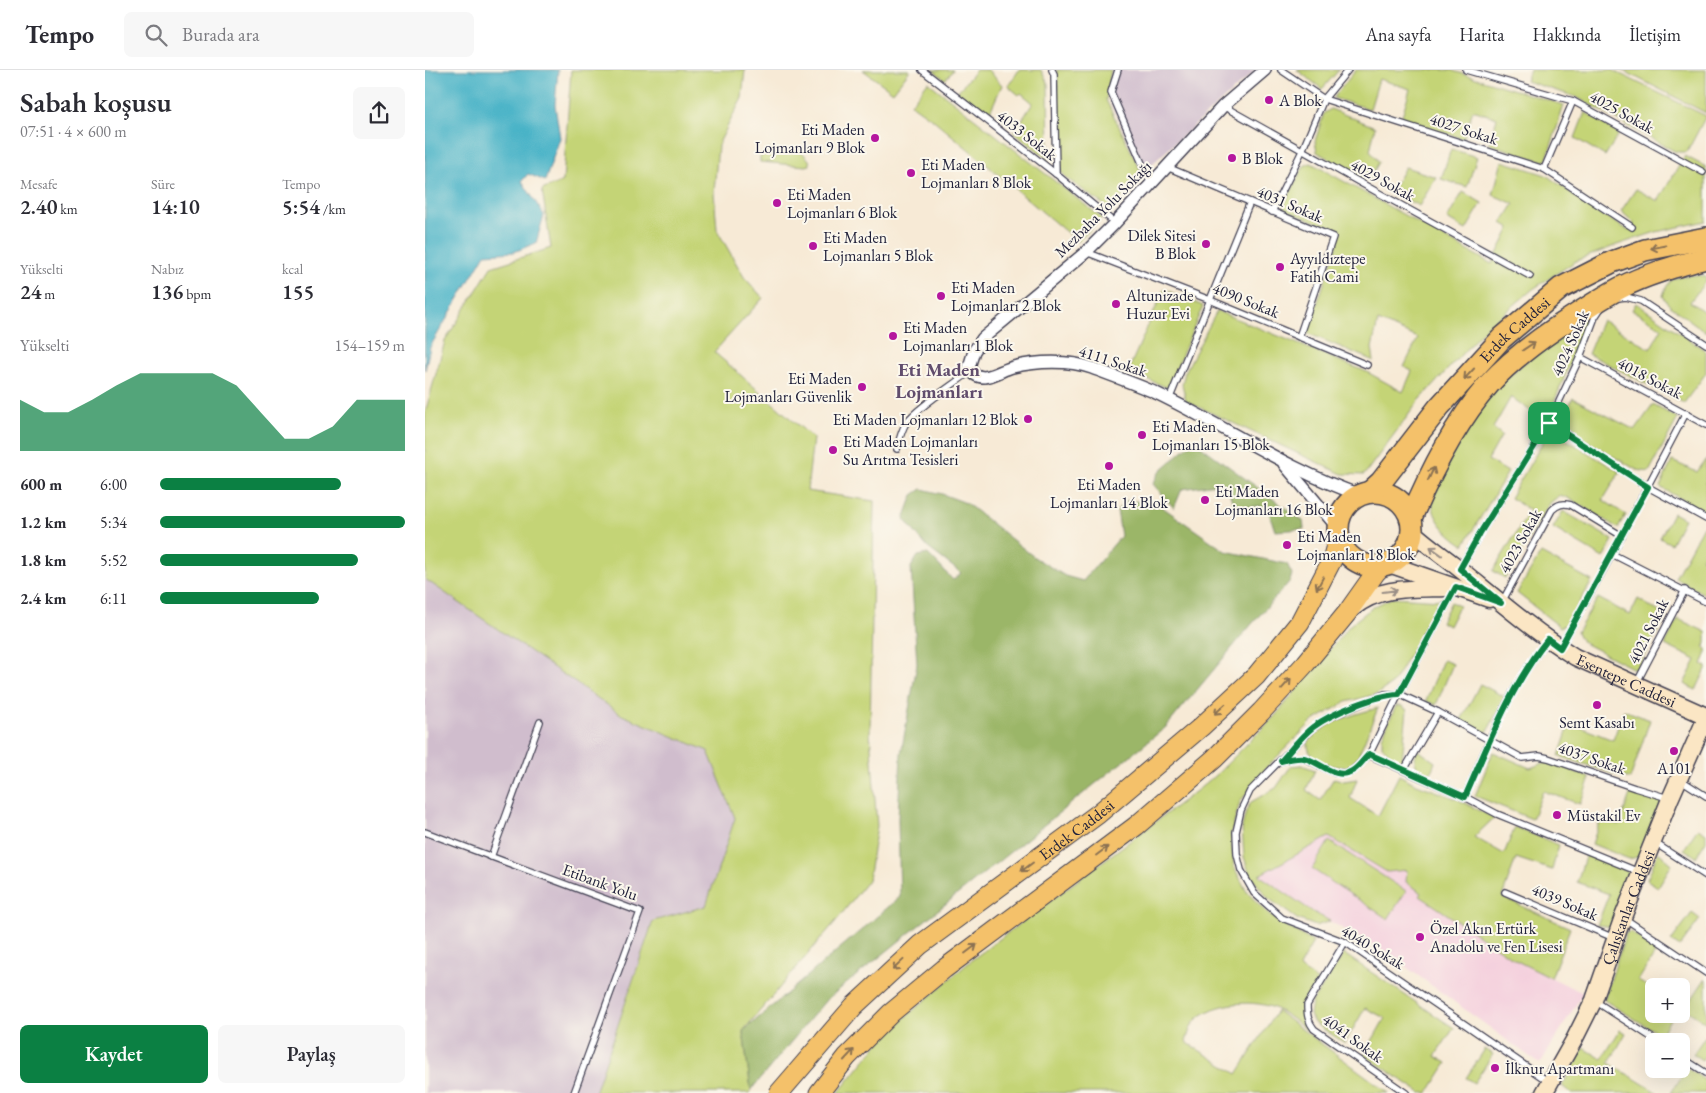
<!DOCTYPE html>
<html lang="tr">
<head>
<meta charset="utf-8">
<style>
	:root { --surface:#fff; --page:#f7f7f7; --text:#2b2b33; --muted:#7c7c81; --line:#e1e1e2; --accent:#0b8043 }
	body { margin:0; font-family:"EB Garamond",serif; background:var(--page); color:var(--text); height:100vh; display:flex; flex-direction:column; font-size:19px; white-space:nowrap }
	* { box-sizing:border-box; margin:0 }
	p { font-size:16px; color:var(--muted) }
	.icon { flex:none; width:28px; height:28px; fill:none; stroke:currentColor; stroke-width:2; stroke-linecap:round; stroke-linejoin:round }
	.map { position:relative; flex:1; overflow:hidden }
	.drawer { display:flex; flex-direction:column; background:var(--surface); width:425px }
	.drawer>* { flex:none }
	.fabs { position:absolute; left:1220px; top:908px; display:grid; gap:10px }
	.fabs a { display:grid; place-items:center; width:45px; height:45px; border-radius:8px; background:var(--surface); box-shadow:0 5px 20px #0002; font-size:25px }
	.pin { position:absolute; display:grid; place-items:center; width:42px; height:42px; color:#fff; margin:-21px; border-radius:10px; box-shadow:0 2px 8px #0006 }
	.round { display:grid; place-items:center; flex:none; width:52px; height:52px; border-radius:8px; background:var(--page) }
	.summary { display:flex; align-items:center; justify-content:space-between; height:85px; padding:0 20px }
	h1 { font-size:28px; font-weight:600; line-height:38px }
	.figures { display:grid; grid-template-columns:repeat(3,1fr); gap:8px; height:85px; padding:5px 20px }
	.figures div { display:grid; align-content:center }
	.figures b { font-size:21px; font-weight:600 }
	.figures small { font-size:14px; font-weight:400 }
	.figures p { font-size:14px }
	.chart { height:140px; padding:10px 20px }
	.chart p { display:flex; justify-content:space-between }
	.chart svg { width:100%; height:90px; margin-top:5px; fill:var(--accent); opacity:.7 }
	.primary-button { display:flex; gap:10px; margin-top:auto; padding:10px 20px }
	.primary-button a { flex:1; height:58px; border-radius:8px; background:var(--accent); color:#fff; font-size:20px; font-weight:600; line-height:58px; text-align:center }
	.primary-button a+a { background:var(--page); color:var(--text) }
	ul { padding:0 20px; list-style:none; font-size:16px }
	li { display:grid; grid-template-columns:80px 60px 1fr; align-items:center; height:38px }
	li i { height:12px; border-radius:6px; background:var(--accent) }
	header { display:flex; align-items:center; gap:30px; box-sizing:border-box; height:70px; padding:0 25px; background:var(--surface); border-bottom:1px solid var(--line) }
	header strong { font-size:24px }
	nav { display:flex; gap:28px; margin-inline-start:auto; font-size:18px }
	.search { width:350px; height:45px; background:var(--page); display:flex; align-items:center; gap:12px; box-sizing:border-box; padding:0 18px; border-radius:8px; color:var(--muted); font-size:19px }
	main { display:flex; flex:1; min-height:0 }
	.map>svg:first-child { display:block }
</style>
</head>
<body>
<header>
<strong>Tempo</strong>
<div class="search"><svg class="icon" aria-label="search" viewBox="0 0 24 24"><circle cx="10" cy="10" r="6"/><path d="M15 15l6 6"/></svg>Burada ara</div>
<nav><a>Ana sayfa</a><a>Harita</a><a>Hakkında</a><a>İletişim</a></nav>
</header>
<main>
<section class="drawer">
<div class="summary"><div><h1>Sabah koşusu</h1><p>07:51 · 4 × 600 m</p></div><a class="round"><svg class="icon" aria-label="share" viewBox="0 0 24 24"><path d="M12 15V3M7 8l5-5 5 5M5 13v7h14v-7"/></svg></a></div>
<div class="figures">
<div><p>Mesafe</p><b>2.40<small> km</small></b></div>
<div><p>Süre</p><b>14:10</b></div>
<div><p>Tempo</p><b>5:54<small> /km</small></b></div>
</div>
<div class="figures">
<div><p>Yükselti</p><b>24<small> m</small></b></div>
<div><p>Nabız</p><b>136<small> bpm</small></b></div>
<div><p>kcal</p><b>155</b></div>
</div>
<div class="chart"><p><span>Yükselti</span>154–159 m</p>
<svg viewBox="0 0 160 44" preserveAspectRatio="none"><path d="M0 44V19L10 25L20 25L30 19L40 12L50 6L60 6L70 6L80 6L90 12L100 25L110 38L120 38L130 32L140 19L150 19L160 19V44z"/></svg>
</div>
<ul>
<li><b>600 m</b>6:00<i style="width:74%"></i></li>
<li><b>1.2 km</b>5:34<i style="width:100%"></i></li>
<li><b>1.8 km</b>5:52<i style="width:81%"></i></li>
<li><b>2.4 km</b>6:11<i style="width:65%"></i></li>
</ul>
<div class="primary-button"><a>Kaydet</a><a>Paylaş</a></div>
</section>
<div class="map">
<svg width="1281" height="1023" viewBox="0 0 1281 1023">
	<rect width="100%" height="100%" fill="#fbf7ec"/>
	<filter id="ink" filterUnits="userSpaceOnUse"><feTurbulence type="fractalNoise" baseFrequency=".02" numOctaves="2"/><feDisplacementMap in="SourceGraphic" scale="10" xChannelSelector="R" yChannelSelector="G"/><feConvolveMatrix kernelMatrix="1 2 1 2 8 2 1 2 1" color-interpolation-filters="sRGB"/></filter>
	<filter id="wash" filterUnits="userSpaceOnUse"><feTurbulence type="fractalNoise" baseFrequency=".0096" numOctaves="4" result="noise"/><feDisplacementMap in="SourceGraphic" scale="20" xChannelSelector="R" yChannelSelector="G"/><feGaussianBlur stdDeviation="1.12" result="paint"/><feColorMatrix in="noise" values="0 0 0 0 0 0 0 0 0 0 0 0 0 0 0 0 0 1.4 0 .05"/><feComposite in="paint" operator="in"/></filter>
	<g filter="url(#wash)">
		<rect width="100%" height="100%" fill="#f7ead6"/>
		<path fill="#f4cfdd" d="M904,767L962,802L982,800L997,823L996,826L1090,890L1158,923L1115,994L962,883L888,842L833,805Z"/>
		<g fill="#d0bdcd">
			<path d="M689,0H831L718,102L684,30Z"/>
			<path d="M0,509L197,645L289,683L310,748L281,836L228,851L170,1023H0Z"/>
		</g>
		<g fill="#c4d476" stroke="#737b58">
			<path d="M146,0H320L317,28L293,75L289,122L292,160L319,207L338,228L289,282L388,368L382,421L449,431L445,664L452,756L443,810L416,845L318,961L326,1020L324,1023H170L228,851L281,836L310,748L283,681L197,645L0,509V343L20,271L66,197L126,178L117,120L138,111Z"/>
			<path d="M438,0H485L468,22Z"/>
			<path d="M508,0H528L520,10Z"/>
			<path d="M551,0H563L577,15L564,44L532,22Z"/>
			<path d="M594,0H616L623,14L624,90L589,62L608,33L596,23L594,25L583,16Z"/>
			<path d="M632,0H686L681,30L717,103L686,140L641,108L635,100Z"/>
			<path d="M872,0H914L897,19Z"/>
			<path d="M931,0H1025L1139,35L1121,92L1064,74L1072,48L1048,40L1038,69L976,49L985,19L954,9L945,39L908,28Z"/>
			<path d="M1105,0H1187L1281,46L1262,82H1251L1151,27L1101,11Z"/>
			<path d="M1197,0H1281V43Z"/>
			<path d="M503,12L677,148L653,172L510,51L486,34Z"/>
			<path d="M906,39L950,57L945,81L954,92L943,112L892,82L890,71L899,43Z"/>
			<path d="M1160,42L1194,64L1180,86L1150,68Z"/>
			<path d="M344,79L377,82L384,90L385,95L381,96L335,92V87Z"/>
			<path d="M1026,79L1052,87L1042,117L1016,109Z"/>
			<path d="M1260,86L1281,97V151L1231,162L1192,175L1151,191L1108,219L1055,264L993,332L939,405L917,404L761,331L757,314L760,302L792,241L942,302L978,322L987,301L979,297L993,268L953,251L947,278L949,291L882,263L912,176L915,162L863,141L858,136L879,96L886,93L1067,194L1085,158L1077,153L1089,134L1068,125L1077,91L1121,105L1176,144L1203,160L1209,153L1196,141L1211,119L1233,131Z"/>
			<path d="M980,97L1011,107L994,136L966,122Z"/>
			<path d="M1038,122L1057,133L1041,160L1022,149Z"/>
			<path d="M1265,205L1281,206V211L1265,232L1281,243V262L1244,235L1238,226C1243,209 1249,208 1265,205Z"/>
			<path d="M739,219L778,236L743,318L703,301Z"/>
			<path d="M1211,233L1281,281V303L1259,333L1163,284L1177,250L1225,279L1237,258L1207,240Z"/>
			<path d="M1161,245L1157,264L1121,352L1086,327L1068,358L1077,365L1063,390L1083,402L1039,475C1027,468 1011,453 1008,438C1006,429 1011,421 1014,413C1031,370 1059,327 1094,297C1115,279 1139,262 1161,245Z"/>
			<path d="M1148,328L1210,360L1228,335L1253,348L1224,402L1212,400L1134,355Z"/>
			<path d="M1125,360L1195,402L1178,430L1201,445L1193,458L1143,428L1135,425L1125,433L1080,508L1068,501L1105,440L1085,428Z"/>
			<path d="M1281,389V443L1235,417L1247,391L1272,402Z"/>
			<path d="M1138,441L1188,470L1178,488L1128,458Z"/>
			<path d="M1248,443L1259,449L1246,474L1235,468Z"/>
			<path d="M1278,456L1281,458V479L1276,488L1281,491V525L1250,508Z"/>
			<path d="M1116,483L1167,511L1142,554L1135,557L1092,523Z"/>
			<path d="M968,527L1016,530L968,613L952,624L921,632L888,651L842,697L815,732L806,764L809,797L822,822L844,845L888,872L874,897L893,911C878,933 875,936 885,962C875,955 864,946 853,940C832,928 787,932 770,951C765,956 763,966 761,972L812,1004L852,941L964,1023H413L462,963L548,889L774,719L794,702L850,646L925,555L948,537Z"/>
			<path d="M1173,528L1205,545L1213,529L1241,546L1211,600L1157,572L1152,562Z"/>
			<path d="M1026,532L1034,536L1024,556L1016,552Z"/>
			<path d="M1253,549L1281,562V573L1279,578L1281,579V585L1277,594L1281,597V599L1271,620L1259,614L1271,590L1240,575Z"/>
			<path d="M1018,590L1028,594L1011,635L1001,631Z"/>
			<path d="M1055,614L1080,627L1061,664L1036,650Z"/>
			<path d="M971,636H977L982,640L977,691L971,690L957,676V667Z"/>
			<path d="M953,638L932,689L925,697C910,698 881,692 883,673C901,651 927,645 953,638Z"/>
			<path d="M1199,640L1225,650L1205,709L1134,686L1145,653L1188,670Z"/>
			<path d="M993,680L1010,692L1004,707C994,701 985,693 993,680Z"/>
			<path d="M1068,682L1105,698L1124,691L1165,708L1155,734L1118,721L1107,749L1050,726Z"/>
			<path d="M877,695L890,700L881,720L895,730L909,708L919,711L932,709L925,728L953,746L974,705L989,713L1032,729L1069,748L1049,767L1079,784L1090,757L1134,775L1127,800L1091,788L1077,827L1145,858L1126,908L1090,890L995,826L997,823L981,812L982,800L962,802L904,767L834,805L888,842L905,851L891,856L872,849L843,828L825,805L819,787L817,757L821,741L826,732L851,718L866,696Z"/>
			<path d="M1205,724L1237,731L1217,786L1204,789L1167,774L1175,750L1194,755Z"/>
			<path d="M1273,758L1281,763V771L1271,787L1259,779Z"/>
			<path d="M904,771L981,821L963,849L887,799Z"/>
			<path d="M1233,782L1247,794L1233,817L1222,810Z"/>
			<path d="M1161,784L1209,804L1189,857L1172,855L1184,824L1152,812Z"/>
			<path d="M1267,843L1275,849L1255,877L1246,871Z"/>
			<path d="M1206,862L1232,880L1213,911L1229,920V944H1248L1236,965L1179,930L1201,863Z"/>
			<path d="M919,884L1029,958L1010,986L1022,993L1003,1023H996L939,985L960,948L940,938L920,973L889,953L885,945L887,932Z"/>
			<path d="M1280,909L1281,910V953L1260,939Z"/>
			<path d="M1195,960L1201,963L1184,993L1233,1023H1146L1137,1016L1159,978L1177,989Z"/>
			<path d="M1281,965V984L1277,990L1268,984Z"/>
			<path d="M1060,979L1068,984L1049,1013L1041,1008Z"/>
			<path d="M1262,998L1281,1011V1023H1246Z"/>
		</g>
		<g fill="#9bb667" stroke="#5e6c51">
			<path d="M769,371L878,451L879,459L850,461L843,439L835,436L809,438L803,418L798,413L757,419L749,438L728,414L735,401Z"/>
			<path d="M497,419L517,424L541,433L609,487L640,506L658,511L696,466L692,440L701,431L730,432L800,481L862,494L867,504L865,511L826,555L741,657L401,930L326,1020L318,961L475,827L473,749L476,684L492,594L486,497L493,486L503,484L528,510L536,503L502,477L479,449L488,425Z"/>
		</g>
		<path fill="#49b3c7" stroke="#366a81" d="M0,0H133L130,35L135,68L120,111L103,104L97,111L119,145L111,173L89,182L60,184L5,277L0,300Z"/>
	</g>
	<g filter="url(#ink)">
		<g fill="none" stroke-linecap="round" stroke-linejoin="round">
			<defs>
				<g id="lane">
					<path d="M497,0L631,104L690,153"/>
					<path d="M627,0L629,4L631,104"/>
					<path d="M693,0L686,22L726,114"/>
					<path d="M856,0L899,29L1119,99L1207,157"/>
					<path d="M1041,0L1148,31L1278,102"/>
					<path d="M798,36L952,122L1105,206"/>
					<path d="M742,97L908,167L874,267"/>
					<path d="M1119,99L1148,31"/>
					<path d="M847,142L877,81L899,29L923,0"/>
					<path d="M661,182L785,230L942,295"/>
					<path d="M1193,228L1201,227L1216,231L1281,274"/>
					<path d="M1155,287L1281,355"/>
					<path d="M744,330L825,132"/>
					<path d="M1124,353L1223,417L1281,449"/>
					<path d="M472,379C474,371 476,361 481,353C490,339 531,313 546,301"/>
					<path d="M1187,484L1281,532"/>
					<path d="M1036,497L1055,463L1124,353L1155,287L1170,247L1176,238"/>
					<path d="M1077,532L1127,440C1133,434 1138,433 1146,435L1197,466"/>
					<path d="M1136,576L1187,484L1261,343"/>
					<path d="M1211,614L1260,520"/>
					<path d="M944,685L1040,727L1072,744L1214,802"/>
					<path d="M856,691L869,688H879L910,703H920L927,701L944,685L974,624L1030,519"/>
					<path d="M979,700L1013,642"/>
					<path d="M1256,710L1281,726"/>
					<path d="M1040,727C1063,674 1085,616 1122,571"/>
					<path d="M0,762L215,842L149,1023"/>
					<path d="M1230,773L1281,806"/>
					<path d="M66,787L115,652"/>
					<path d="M1080,822L1189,868"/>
					<path d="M1199,848L1281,903"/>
					<path d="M920,872L882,935C882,945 883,951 889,959L981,1023"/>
					<path d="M1170,931L1232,971"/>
					<path d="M1256,987L1281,1003"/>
					<path d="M1124,1012L920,872L857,848L829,823L816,800L812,784L811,762L816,740L825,721L886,659L902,648L960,624H974L1013,642L1097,688L1114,686L1123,688L1210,718L1243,728"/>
				</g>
				<g id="street">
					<path d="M840,0L798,36L690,153L661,182L558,268L549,281L544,297C547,303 552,307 559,307C569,306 579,299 588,297C612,291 644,290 667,298C688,306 711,314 731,323C800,356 862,400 935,425"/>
					<path d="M859,394L912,457"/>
				</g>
				<g id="secondary">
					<path id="s1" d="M988,462C1003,476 1020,487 1036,500C1073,530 1110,562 1150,587L1281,646"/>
					<path d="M964,494L1064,529"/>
					<path d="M928,538C954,516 988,519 1021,518"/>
					<path id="s2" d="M1119,1023L1149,970L1169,930L1198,847L1245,729L1280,650"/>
				</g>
				<g id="primary">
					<path id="s3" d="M354,1023L429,936L495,875L673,744L776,657L831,606L875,552L907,490L913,468"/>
					<path d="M394,1023L422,987L466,943L519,899L711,756L789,689L836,642L881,593L922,543L951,502L957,496"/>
				</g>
				<g id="highway">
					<circle cx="950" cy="459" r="37"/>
					<path id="s4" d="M945,422L956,412L1014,337L1077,268L1136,218L1187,192L1220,180L1281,168"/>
					<path d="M986,448C1006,401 1030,353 1064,314C1084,292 1106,275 1131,258C1152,244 1173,230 1195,218C1222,204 1252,196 1281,188"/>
				</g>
			</defs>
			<use href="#lane" stroke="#424052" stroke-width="8"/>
			<use href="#street" stroke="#424052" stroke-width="14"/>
			<use href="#secondary" stroke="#424052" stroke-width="19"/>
			<use href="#primary" stroke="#424052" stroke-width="21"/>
			<use href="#highway" stroke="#424052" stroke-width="24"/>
			<use href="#lane" stroke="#fff" stroke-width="5.5"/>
			<use href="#street" stroke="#fff" stroke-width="11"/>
			<use href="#secondary" stroke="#fbe6c4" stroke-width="16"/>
			<use href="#primary" stroke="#f4c16b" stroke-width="19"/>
			<use href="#highway" stroke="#f4c16b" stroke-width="21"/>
		</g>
		<defs><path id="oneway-shaft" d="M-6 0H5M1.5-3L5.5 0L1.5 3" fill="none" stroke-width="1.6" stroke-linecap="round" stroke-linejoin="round" transform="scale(1.25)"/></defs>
		<g stroke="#8b7253">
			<use href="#oneway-shaft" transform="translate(1233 177) rotate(168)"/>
			<use href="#oneway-shaft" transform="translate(1104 276) rotate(-34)"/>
			<use href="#oneway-shaft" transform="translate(1044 304) rotate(133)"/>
			<use href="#oneway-shaft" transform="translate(1006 404) rotate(-65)"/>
			<use href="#oneway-shaft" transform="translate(895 513) rotate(118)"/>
			<use href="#oneway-shaft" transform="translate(861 614) rotate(-48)"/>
			<use href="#oneway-shaft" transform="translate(795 639) rotate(137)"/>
			<use href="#oneway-shaft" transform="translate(677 781) rotate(-37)"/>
			<use href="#oneway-shaft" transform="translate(602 797) rotate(143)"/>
			<use href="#oneway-shaft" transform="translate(546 879) rotate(-37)"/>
			<use href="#oneway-shaft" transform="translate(473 895) rotate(137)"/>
			<use href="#oneway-shaft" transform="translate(424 985) rotate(-47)"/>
		</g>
		<g stroke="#998e86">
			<use href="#oneway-shaft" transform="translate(1011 481) rotate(-144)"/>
			<use href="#oneway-shaft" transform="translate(965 521) rotate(-7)"/>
		</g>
	</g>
	<g fill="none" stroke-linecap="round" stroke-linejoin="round" filter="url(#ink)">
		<defs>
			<path id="route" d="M1124,353L1223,417L1135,578L1123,569C1086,615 1064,673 1040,727L944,684C939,689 933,698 927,701C911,711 894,691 879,688C871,687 864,689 856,691C866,680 876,666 888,657C907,643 951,625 974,624L1031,517L1076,533L1035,499L1055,463Z"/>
		</defs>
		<use href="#route" stroke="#fff" stroke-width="10"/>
		<use href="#route" stroke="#0b8043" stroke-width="6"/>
	</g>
	<g fill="#b5179e" stroke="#fbf7ec" stroke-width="2">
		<circle cx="844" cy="30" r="5"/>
		<circle cx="450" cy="68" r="5"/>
		<circle cx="807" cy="88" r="5"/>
		<circle cx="486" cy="103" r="5"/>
		<circle cx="352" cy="133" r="5"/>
		<circle cx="781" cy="174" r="5"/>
		<circle cx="388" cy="176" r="5"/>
		<circle cx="855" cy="197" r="5"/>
		<circle cx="516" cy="226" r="5"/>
		<circle cx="691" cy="234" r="5"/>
		<circle cx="468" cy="266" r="5"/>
		<circle cx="437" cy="317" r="5"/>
		<circle cx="603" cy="349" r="5"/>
		<circle cx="717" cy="365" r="5"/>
		<circle cx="408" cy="380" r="5"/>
		<circle cx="684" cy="396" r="5"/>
		<circle cx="780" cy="430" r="5"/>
		<circle cx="862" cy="475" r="5"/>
		<circle cx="1172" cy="635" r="5"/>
		<circle cx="1249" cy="681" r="5"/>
		<circle cx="1132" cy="745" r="5"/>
		<circle cx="995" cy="867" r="5"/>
		<circle cx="1070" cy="998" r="5"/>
	</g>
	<g text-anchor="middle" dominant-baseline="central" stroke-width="4" stroke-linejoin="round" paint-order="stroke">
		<g font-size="16" fill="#22223b" stroke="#fbf7ec" text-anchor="start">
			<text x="854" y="30">A Blok</text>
			<text x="440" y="59" text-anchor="end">Eti Maden<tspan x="440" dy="18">Lojmanları 9 Blok</tspan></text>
			<text x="817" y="88">B Blok</text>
			<text x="496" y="94">Eti Maden<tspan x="496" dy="18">Lojmanları 8 Blok</tspan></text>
			<text x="362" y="124">Eti Maden<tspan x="362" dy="18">Lojmanları 6 Blok</tspan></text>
			<text x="771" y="165" text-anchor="end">Dilek Sitesi<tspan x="771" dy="18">B Blok</tspan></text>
			<text x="398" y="167">Eti Maden<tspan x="398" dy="18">Lojmanları 5 Blok</tspan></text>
			<text x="865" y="188">Ayyıldıztepe<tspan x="865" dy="18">Fatih Cami</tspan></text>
			<text x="526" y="217">Eti Maden<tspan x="526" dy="18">Lojmanları 2 Blok</tspan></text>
			<text x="701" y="225">Altunizade<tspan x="701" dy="18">Huzur Evi</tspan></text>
			<text x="478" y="257">Eti Maden<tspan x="478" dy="18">Lojmanları 1 Blok</tspan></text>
			<text x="427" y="308" text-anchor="end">Eti Maden<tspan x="427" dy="18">Lojmanları Güvenlik</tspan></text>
			<text x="593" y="349" text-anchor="end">Eti Maden Lojmanları 12 Blok</text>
			<text x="727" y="356">Eti Maden<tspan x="727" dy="18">Lojmanları 15 Blok</tspan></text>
			<text x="418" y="371">Eti Maden Lojmanları<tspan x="418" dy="18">Su Arıtma Tesisleri</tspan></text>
			<text x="684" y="414" text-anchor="middle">Eti Maden<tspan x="684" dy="18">Lojmanları 14 Blok</tspan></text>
			<text x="790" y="421">Eti Maden<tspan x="790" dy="18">Lojmanları 16 Blok</tspan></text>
			<text x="872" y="466">Eti Maden<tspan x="872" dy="18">Lojmanları 18 Blok</tspan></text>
			<text x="1172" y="652" text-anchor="middle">Semt Kasabı</text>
			<text x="1249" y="698" text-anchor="middle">A101</text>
			<text x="1142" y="745">Müstakil Ev</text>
			<text x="1005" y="858">Özel Akın Ertürk<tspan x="1005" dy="18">Anadolu ve Fen Lisesi</tspan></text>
			<text x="1080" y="998">İlknur Apartmanı</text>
		</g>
		<g font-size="16" fill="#22223b" stroke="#fbf7ec">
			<text transform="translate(1197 42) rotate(29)">4025 Sokak</text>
			<text transform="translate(1039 59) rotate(18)">4027 Sokak</text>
			<text transform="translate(602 65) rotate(38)">4033 Sokak</text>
			<text transform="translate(958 110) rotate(29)">4029 Sokak</text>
			<text transform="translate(865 134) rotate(23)">4031 Sokak</text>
			<text transform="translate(678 139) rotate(-45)">Mezbaha Yolu Sokağı</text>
			<text transform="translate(821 230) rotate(22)">4090 Sokak</text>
			<text stroke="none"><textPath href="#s4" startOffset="218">Erdek Caddesi</textPath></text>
			<text transform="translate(1145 273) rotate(-66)">4024 Sokak</text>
			<text transform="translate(688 291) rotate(18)">4111 Sokak</text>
			<text transform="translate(1225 308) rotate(28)">4018 Sokak</text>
			<text transform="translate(1095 471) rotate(-61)">4023 Sokak</text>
			<text transform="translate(1223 561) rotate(-63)">4021 Sokak</text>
			<text stroke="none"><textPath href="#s1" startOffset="261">Esentepe Caddesi</textPath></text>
			<text transform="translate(1167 688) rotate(19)">4037 Sokak</text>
			<text stroke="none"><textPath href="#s3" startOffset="399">Erdek Caddesi</textPath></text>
			<text transform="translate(175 812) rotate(20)">Etibank Yolu</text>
			<text transform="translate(1140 832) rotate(23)">4039 Sokak</text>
			<text stroke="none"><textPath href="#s2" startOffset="204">Çalışkanlar Caddesi</textPath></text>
			<text transform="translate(948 877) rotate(31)">4040 Sokak</text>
			<text transform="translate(928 968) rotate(36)">4041 Sokak</text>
		</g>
		<g font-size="19" font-weight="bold" fill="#614d6d" stroke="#fbf7ec">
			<text x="514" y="299">Eti Maden<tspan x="514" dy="22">Lojmanları</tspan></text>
		</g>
	</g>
</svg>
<div class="fabs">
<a>+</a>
<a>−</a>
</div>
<div class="pin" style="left:1124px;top:353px;background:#1e9e55"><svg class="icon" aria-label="arrive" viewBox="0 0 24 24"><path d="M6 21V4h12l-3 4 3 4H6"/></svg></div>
</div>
</main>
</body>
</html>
